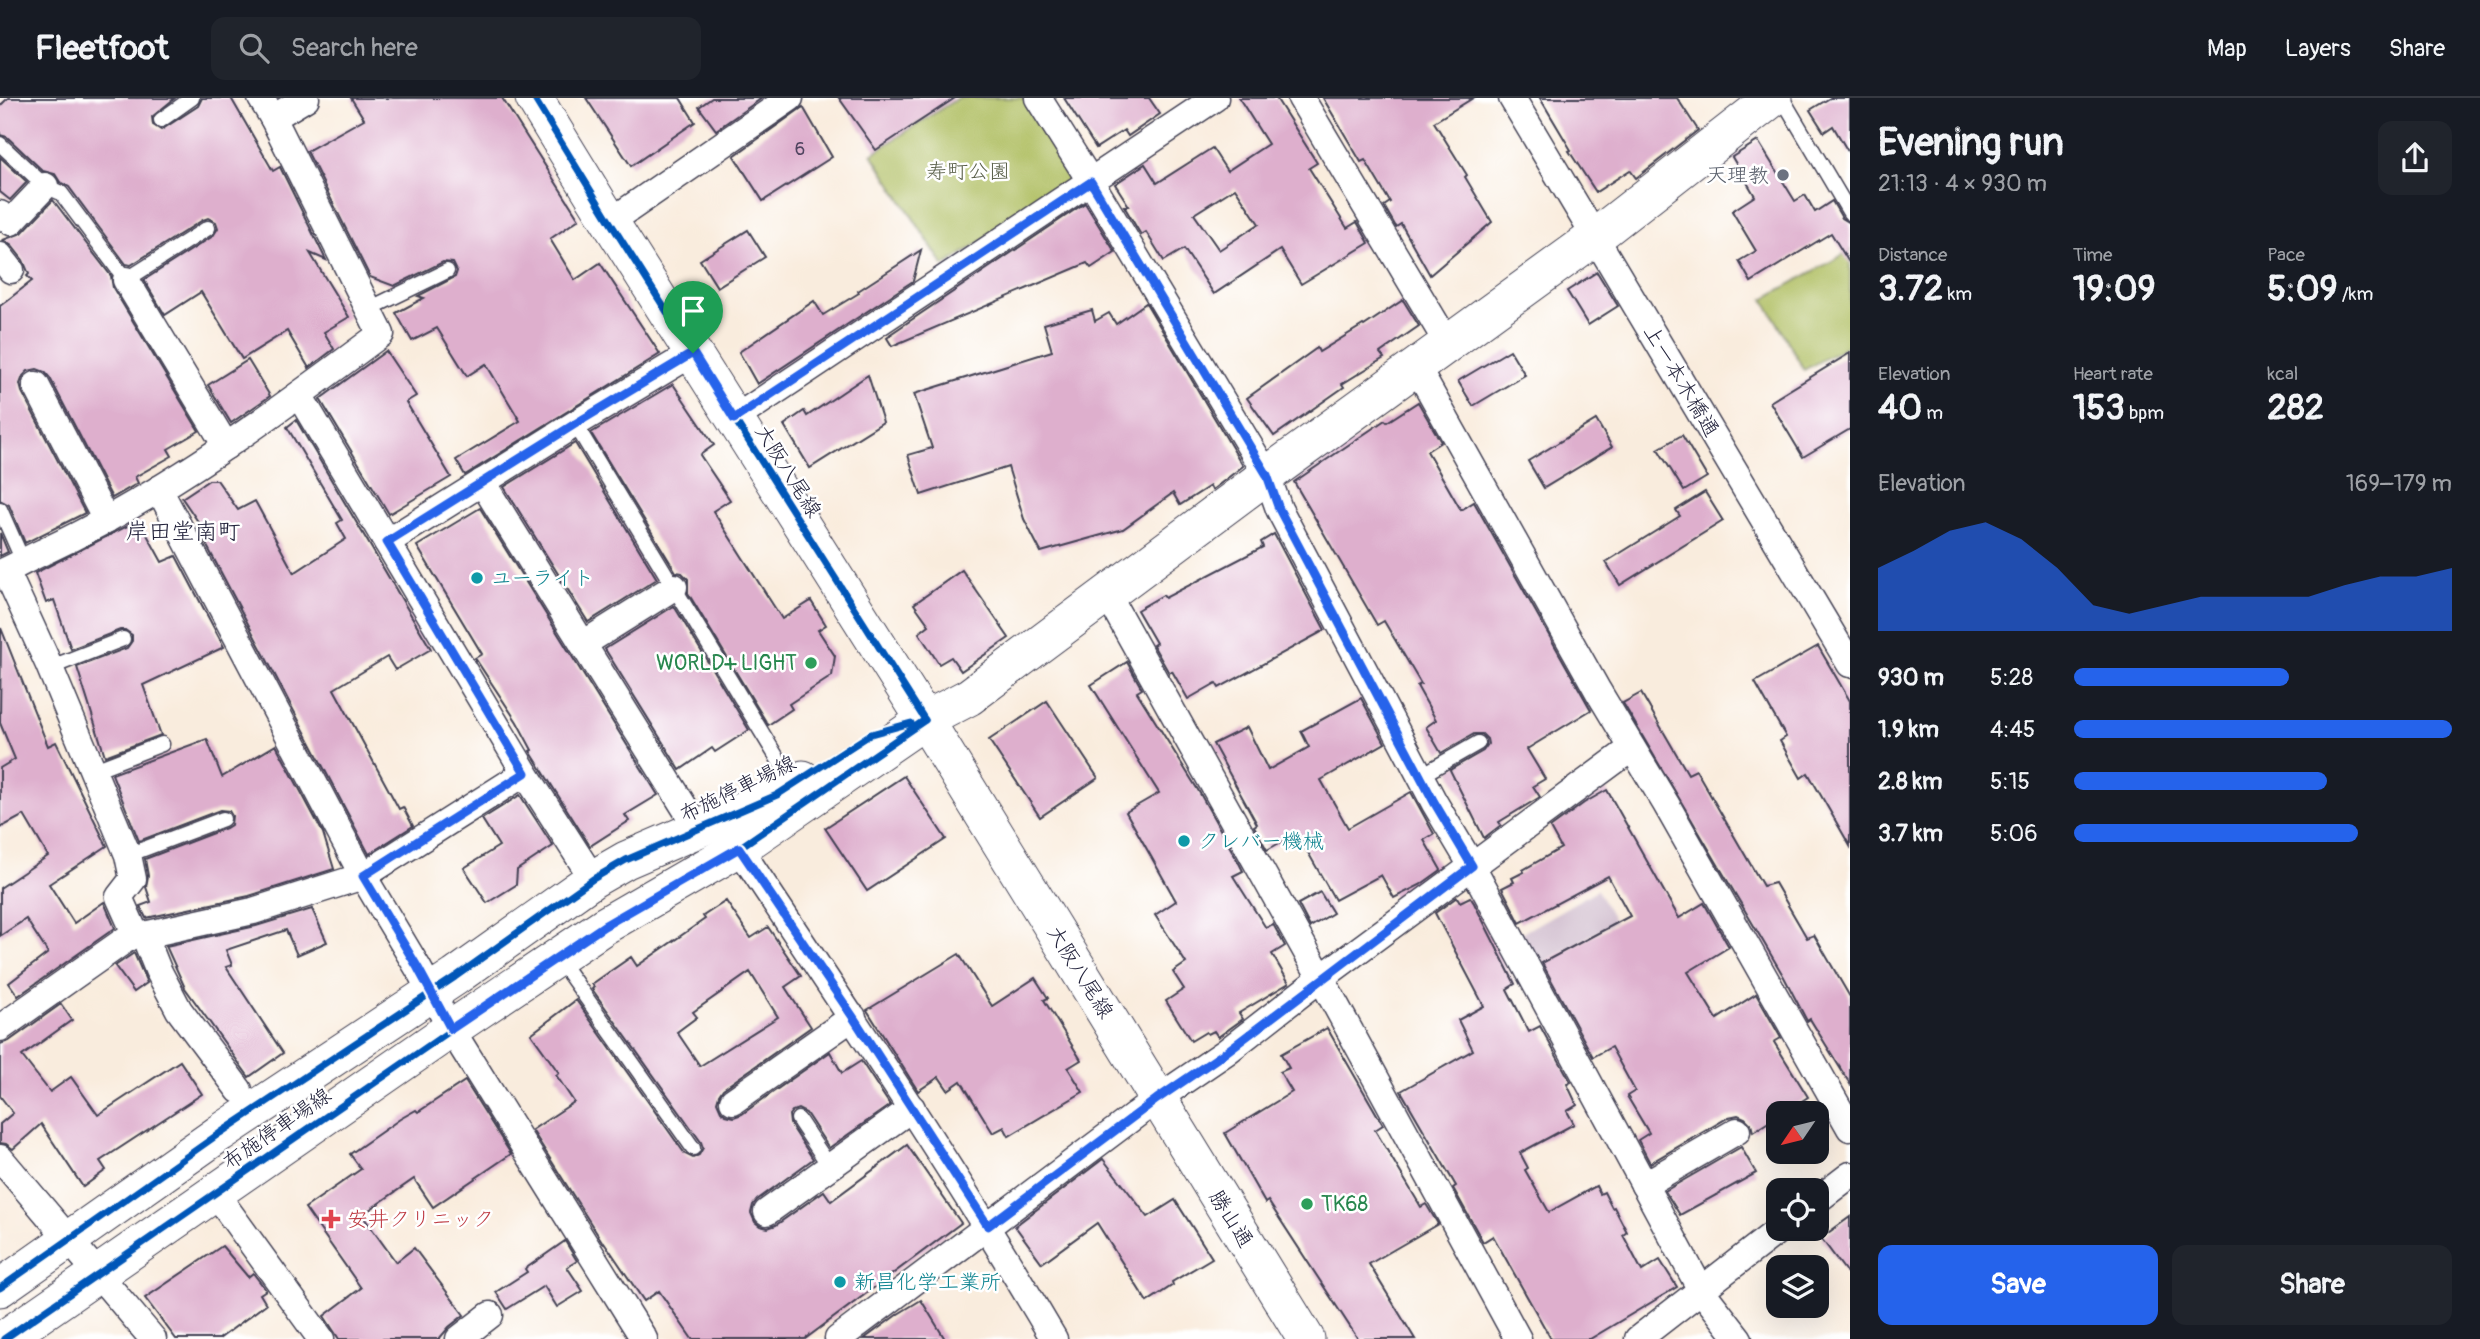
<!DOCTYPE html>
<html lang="en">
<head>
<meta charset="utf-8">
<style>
	:root { --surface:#171b24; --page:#20242c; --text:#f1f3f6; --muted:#9ea1a6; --line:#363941; --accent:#2563eb }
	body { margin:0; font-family:Pangolin,"Klee One",sans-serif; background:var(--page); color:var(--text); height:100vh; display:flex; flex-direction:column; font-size:26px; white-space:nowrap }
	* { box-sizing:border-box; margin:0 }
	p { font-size:23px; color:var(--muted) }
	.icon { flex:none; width:38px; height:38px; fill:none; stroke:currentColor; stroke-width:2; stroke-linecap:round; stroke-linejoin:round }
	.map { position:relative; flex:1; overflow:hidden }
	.details { display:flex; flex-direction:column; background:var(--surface); width:630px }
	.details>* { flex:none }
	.needle { width:46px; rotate:235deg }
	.fabs { position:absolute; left:1766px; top:1003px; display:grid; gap:14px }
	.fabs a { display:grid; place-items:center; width:63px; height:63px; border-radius:14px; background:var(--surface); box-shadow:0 7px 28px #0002; font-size:35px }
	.pin { position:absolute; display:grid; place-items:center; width:60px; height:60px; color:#fff; margin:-72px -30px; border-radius:50% 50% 50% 0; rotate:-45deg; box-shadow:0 0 7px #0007 }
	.pin .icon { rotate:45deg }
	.round { display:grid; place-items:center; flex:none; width:74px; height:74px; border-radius:14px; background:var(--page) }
	.summary { display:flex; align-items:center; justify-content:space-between; height:119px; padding:0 28px }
	h1 { font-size:38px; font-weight:700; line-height:52px }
	.stats { display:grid; grid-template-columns:repeat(3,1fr); gap:10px; height:119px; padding:7px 28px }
	.stats div { display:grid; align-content:center }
	.stats b { font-size:35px; font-weight:700 }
	.stats small { font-size:19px; font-weight:400 }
	.stats p { font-size:19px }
	.chart { height:196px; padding:14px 28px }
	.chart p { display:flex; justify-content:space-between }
	.chart svg { width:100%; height:126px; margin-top:7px; fill:var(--accent); opacity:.7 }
	.button { display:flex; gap:14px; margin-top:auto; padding:14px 28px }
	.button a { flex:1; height:80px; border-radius:14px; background:var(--accent); color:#fff; font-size:28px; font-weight:700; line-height:80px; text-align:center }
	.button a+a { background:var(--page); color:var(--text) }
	ul { padding:0 28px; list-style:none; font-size:23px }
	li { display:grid; grid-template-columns:112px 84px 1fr; align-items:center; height:52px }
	li i { height:18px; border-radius:9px; background:var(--accent) }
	header { display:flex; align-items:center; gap:42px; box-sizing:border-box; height:98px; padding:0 35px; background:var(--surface); border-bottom:2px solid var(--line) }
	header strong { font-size:33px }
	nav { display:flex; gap:38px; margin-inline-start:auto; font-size:24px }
	.search { width:490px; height:63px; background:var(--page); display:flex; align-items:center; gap:18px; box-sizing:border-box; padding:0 24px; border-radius:14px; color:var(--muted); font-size:26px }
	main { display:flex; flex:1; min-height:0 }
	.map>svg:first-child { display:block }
</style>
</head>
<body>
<header>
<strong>Fleetfoot</strong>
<div class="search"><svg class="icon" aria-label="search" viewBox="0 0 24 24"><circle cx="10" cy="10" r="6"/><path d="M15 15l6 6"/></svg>Search here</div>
<nav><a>Map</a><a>Layers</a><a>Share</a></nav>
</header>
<main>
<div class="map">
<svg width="1850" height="1241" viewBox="0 0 1850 1241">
	<rect width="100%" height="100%" fill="#fff"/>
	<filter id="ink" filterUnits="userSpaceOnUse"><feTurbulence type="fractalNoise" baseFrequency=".0143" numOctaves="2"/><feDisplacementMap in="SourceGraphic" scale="14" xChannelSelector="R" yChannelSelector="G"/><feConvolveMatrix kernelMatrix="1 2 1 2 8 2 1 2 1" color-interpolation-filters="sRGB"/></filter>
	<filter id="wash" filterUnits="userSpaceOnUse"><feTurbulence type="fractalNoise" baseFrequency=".00686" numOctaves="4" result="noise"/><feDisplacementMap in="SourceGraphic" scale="28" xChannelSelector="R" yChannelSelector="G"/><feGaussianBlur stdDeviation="1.57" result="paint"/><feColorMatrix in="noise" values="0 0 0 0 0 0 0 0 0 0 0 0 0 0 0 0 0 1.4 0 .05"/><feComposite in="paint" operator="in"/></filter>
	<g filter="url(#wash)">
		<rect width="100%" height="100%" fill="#f9ecdd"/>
		<path fill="#d0bdce" d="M1597,792L1615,824L1539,866L1522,835Z"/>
		<g fill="#afbe61" stroke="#68704e" stroke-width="2">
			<path d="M958,0H1028L1074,71L1066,88L944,168L872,56Z"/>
			<path d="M1850,153V246L1804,272L1764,201Z"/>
		</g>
		<g id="blocks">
			<g fill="#deafcd" fill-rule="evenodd">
				<path d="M8,0H175L152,19L153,27L161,32L198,8L202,0H231L273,73L280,69L326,162L310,155L349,219L324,234L334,251L309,270L287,233L242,261L201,194L165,217L144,182L213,138L218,130L216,124L208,120L203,122L131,167L126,166L69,89L60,84L55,76L43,73L7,39L0,37V8Z"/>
				<path d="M351,0H502L579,121L550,141L575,182L600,165L660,256L465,377L456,362L520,323L486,266L467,278L437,230L412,243L396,215L424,200L418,198L455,179L457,173L453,165L443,164L394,188L370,179L307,53L364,21Z"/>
				<path d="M586,0H680L695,24L631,68Z"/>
				<path d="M712,0H762L716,32L699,9Z"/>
				<path d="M839,0H955L876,52Z"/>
				<path d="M1064,0H1149L1160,16L1128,38L1124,32L1096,50Z"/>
				<path d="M1239,0H1276L1317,65L1309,70L1347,130L1357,124L1369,145L1301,186L1280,152L1214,196L1184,151L1164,163L1146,134L1141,137L1124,108H1129L1115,86L1145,66L1157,85L1212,50L1227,73L1268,46ZM1235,90L1259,126L1219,152L1194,116Z"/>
				<path d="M1323,0H1473L1434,24L1467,77L1465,79L1492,124L1430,177L1401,126L1396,129L1384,108L1390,104L1365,62L1361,64Z"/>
				<path d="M1540,0H1677L1698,32L1636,80L1630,72L1596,94L1569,53L1571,52Z"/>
				<path d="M1830,0H1850V57L1833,28L1824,34L1810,12Z"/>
				<path d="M803,9L832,59L763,103L734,58Z"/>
				<path d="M1758,43L1795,103L1805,97L1815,114L1832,103L1842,120L1850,125V166L1831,135L1751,184L1739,163L1756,153L1732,113L1755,98L1732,59Z"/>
				<path d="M0,59L27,84L10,102L0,94Z"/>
				<path d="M53,102L111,178L113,190L199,333L168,351L172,358L135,379L138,385L112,400L50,280L45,274L37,271L28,273L23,278L20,286L22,294L85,415L25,445L9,407L0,402V208L32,183L27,178L29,176L23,162L12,148L3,142L22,135Z"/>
				<path d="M1085,105L1115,154L1091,170L1087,165L892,248L887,240L892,236L889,237Z"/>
				<path d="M748,132L765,159L717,189L700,162Z"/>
				<path d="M921,152L913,183L757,286L739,254L814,203L823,217L859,195L858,193Z"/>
				<path d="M1597,174L1618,208L1588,227L1567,193Z"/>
				<path d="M1403,202L1419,228L1380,255L1384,260L1342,286L1344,289L1274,338L1247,300L1317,250L1319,254L1363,227L1364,228Z"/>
				<path d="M1146,205L1243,368L1212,392L1210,388L1180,407L1173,395L1123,431L1041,454L1024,421L1008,369L921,397L908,357L932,350L914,296L1052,253L1044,226L1092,212L1095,223L1109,215L1116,226Z"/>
				<path d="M1510,252L1525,277L1473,308L1458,283Z"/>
				<path d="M386,253L416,298L406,304L451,379L389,416L320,301Z"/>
				<path d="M1850,255V331L1803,359L1770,304Z"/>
				<path d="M248,262L270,298L231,325L208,287Z"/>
				<path d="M868,277L883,324L810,370L784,327L804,313L807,318Z"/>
				<path d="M673,286L714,347L700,357L730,402L713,413L782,521L811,503L826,527L818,532L835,558L832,578L789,606L792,611L768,627L688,495V481L682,475L676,474L591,335Z"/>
				<path d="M1418,304L1441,344L1427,353L1461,412L1474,404L1591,612L1527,651L1545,681L1533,688L1540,699L1499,724L1501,727L1484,740L1450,672L1483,653L1488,646L1487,641L1482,636H1474L1441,655L1426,629L1436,622L1417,588L1421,586L1384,523L1377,527L1294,384L1385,322L1387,324Z"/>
				<path d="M296,322L431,551L395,572L387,559L334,591L399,711L403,709L413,728L369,756L205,444L200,433L203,431L182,400L209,382H217L238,412L255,403L294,475L346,441L337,425L342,422L287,329Z"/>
				<path d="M1596,322L1612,349L1544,390L1528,363Z"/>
				<path d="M1682,337L1707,379L1684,393L1658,351Z"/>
				<path d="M575,345L657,481L588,524L504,389Z"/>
				<path d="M1705,394L1723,423L1620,487L1606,464L1680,418L1676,412Z"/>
				<path d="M480,410L658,697L625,717L629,723L590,748L530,653L532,652L517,624L475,560L482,556L417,448Z"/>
				<path d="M139,422L162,464L176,458L224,549L143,587L161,637L105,658L77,569L127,550L132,543V537L125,532H120L71,551L54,502L46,505L35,475Z"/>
				<path d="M0,435L8,454L0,458Z"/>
				<path d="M1274,436L1325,532L1219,590L1216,585L1188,601L1172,573L1169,575L1153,547L1156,545L1137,512L1163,497L1165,500L1263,449L1261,444Z"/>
				<path d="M962,472L1009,540L961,573L951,559L939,566L919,535L929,527L914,506Z"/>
				<path d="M674,508L749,632L715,654L712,650L680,672L605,551Z"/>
				<path d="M1,530L48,648L56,644L107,748L49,786L74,825L104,804L115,830L18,898L9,885L48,855L26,821L0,838V790L48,758L24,717L0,730V670L15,661L0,625Z"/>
				<path d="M1818,548L1850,603V748L1808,675L1801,680L1780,643L1786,639L1755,584Z"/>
				<path d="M1127,564L1142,591L1137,594L1198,692L1240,767L1243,773L1233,778L1266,830L1273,826L1285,848L1272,856L1289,885L1239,915L1243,921L1218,939L1214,933L1208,936L1206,934L1191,943L1166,903L1184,891L1173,874L1186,865L1155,817L1176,803L1126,714L1159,695L1091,587Z"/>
				<path d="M1641,595L1688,676L1696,672L1763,788L1775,785L1807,840L1814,837L1850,899V986L1810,921L1807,923L1784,879L1623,605Z"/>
				<path d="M1361,600L1385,645L1321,682L1348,730L1411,694L1434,736L1424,742L1441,772L1420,787L1394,800L1381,777L1335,802L1297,735L1267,752L1254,728L1257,726L1213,646L1247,629L1268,672L1309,649L1301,633Z"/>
				<path d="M1047,603L1098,680L1040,719L989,642Z"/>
				<path d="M207,641L222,679L276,647L323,735L334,771L249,798L146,820L140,808L151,804L146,789L148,778L145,761L226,730L231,727L232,718L229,713L220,712L139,743L112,676Z"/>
				<path d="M904,678L946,741L867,793L825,730Z"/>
				<path d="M1607,692L1679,820L1704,805L1729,849L1688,874L1717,921L1756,896L1781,940L1774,944L1808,999L1783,1015H1778V1018L1753,1034L1751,1026L1745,1020L1738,1017L1729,1019L1650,1065L1638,1042L1649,1035L1627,998L1635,993L1611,949L1593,959L1542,865L1630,818L1608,778L1520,825L1502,790L1514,784L1512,780L1524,774L1523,772L1561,750L1550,730L1584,705Z"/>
				<path d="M520,697L553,748L517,772L516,787L487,805L464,770L499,748L482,721Z"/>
				<path d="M1320,794L1333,815L1310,829L1298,806Z"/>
				<path d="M1457,799L1460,804L1470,799L1474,805L1515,886L1507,891L1529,934L1540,928L1571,984L1567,986L1577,1007L1567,1013L1574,1026L1520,1055L1528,1070L1525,1072L1549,1114L1596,1088L1600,1096L1604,1094L1612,1110L1614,1109L1627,1134L1623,1137L1642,1173L1660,1162L1677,1189L1590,1241H1551L1493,1138L1483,1144L1453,1090L1456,1088L1401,993L1473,952L1458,922L1484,908L1435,815Z"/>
				<path d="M726,803L751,840L768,829L801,878L785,889L811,929L723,991L719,997L717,1004L721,1013L726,1017L734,1019L742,1016L830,954L842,975L861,963L890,1007L829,1050L806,1015L798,1011L792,1013L789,1017L790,1026L813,1061L757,1102L753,1107L751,1115L755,1124L760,1128L768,1130L776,1127L824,1093L831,1103L907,1047L961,1125L805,1241H692L659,1193L644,1203L604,1144L603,1145L532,1032L574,1004L556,977L559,975L531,936L576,902L685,1056L693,1060L699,1057L703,1050L701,1044L592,891L594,889L592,886L631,859L637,868L705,821L703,818ZM750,874L778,919L700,968L677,934L697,919L693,914Z"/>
				<path d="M312,811L327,844L297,857L286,832L226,852L232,867L226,869L283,955L249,979L185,890L166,848L256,828Z"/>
				<path d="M134,855L147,885L134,894L115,868Z"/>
				<path d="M959,856L992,908L1035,880L1048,900L1044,902L1081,962L1068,970L1083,994L1009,1038L1004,1029L993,1035L961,983L948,992L939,979L918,993L867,912Z"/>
				<path d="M61,906L72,922L22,958L50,994L71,979L98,1017L180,963L202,996L100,1063L106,1072L83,1089L41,1026L13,1051L6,1046L0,1045V1026L13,1015L0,998V946L9,943Z"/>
				<path d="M1327,930L1383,1027L1375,1032L1421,1109L1426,1106L1438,1126L1369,1166L1415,1241H1358L1268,1103L1265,1105L1225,1035L1292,994L1280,974L1289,970L1281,956Z"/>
				<path d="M465,983L511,1056L433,1109L414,1081L362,1117L396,1164L414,1150L464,1217L449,1229L439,1241H339L324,1218L361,1190L305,1110L361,1071L350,1056L400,1021L416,1012L418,1014Z"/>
				<path d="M1741,1049L1756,1075L1680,1117L1665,1093Z"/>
				<path d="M1103,1061L1148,1119L1175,1102L1212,1160L1172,1184L1173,1187L1147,1204L1097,1125L1042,1165L1015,1128Z"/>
				<path d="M1850,1119V1179L1821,1140Z"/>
				<path d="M565,1143L577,1163L567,1169L583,1193L557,1209L544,1188L507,1211L496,1194L527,1174L525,1171Z"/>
				<path d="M222,1148L248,1179L253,1175L266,1192L260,1196L266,1206L219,1241H176L145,1200Z"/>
				<path d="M921,1202L945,1241H864L898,1216Z"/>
			</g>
		</g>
	</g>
	<g filter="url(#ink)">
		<use href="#blocks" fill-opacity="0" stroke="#424053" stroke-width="2"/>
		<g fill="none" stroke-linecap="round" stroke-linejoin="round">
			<defs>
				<g id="lane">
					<path d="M1782,0L1850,115"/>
					<path d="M161,22L192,0"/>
					<path d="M0,46L45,88L61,95L126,182L208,130"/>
					<path d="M369,211L447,173"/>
					<path d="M575,326L793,686"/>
					<path d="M0,411L23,463"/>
					<path d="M49,570L123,541"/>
					<path d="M92,673L162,646"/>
					<path d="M1420,678L1478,645"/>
					<path d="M128,757L223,721"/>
					<path d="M558,860L693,1050"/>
					<path d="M798,1021L830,1069"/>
				</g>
				<g id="street">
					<path d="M1038,0L1091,84L1267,377L1279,411L1434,704L1472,768L1701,1192L1739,1241"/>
					<path d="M1301,0L1448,246"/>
					<path d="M1512,0L1850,566"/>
					<path d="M273,20L306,0"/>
					<path d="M0,116L11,124L45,88"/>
					<path d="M610,124L790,0"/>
					<path d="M0,158L11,172"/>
					<path d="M126,182L226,348"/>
					<path d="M1417,270L1598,593L1666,706L1850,1030"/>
					<path d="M36,287L106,422"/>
					<path d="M299,297L525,675L593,781"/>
					<path d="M734,321L1215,0"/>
					<path d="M482,384L698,731"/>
					<path d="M159,391L363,778L418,870L451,931L644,1241"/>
					<path d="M387,444L575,326L693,255"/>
					<path d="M6,473L48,565L128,757L133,781L119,799L135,835"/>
					<path d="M0,475C15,469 29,460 43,454C165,397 274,316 381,236L273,20L261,0"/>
					<path d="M1108,498L1321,880L1518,1241"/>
					<path d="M583,546L674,489"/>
					<path d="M739,750C847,912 955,1073 1054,1241"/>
					<path d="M144,837L158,872L179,912L239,992"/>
					<path d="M0,930L135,835L144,837L253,813L363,778L525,675"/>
					<path d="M733,1003L853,919"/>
					<path d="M0,1060L153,1241"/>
					<path d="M1644,1087L1737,1033"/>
					<path d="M215,1095L321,1241"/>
					<path d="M1816,1103L1850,1077"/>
					<path d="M767,1114L912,1010"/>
					<path d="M459,1241L490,1217"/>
					<path d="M838,1241L1157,1001L1226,954L1321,880L1632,650"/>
					<path d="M1638,1241L1781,1130"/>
				</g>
				<g id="secondary">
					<path d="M534,0L610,124L925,622L1306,1241"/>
					<path d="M0,1190L220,1035L455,879L593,781L626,762L777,697L803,681"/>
					<path d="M4,1241L451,931L604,828L739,750L925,622L969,599L1267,377L1595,139L1773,0"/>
				</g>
			</defs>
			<use href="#lane" stroke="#424053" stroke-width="17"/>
			<use href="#street" stroke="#424053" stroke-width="29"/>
			<use href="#secondary" stroke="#424053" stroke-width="39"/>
			<use href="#lane" stroke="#fff" stroke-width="14"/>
			<use href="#street" stroke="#fff" stroke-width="26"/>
			<use href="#secondary" stroke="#fff" stroke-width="37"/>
			<defs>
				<g id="cycleway">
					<path d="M534,0L610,124L925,622"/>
					<path d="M0,1190L220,1035L455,879L593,781L626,762L777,697L871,636L911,625"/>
					<path d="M4,1241L557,859L604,828L739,750L925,622"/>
				</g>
			</defs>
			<use href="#cycleway" stroke="#fff" stroke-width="11"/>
			<use href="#cycleway" stroke="#0057b8" stroke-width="7"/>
		</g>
	</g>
	<g fill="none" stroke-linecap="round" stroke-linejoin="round" filter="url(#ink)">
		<defs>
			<path id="route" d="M1091,84L1267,377L1279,411L1434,704L1472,768L1226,954L1157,1001L988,1128L853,919L739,750L604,828L451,931L418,870L363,778L525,675L387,444L575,326L693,255L734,321Z"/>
		</defs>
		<use href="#route" stroke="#fff" stroke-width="14"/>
		<use href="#route" stroke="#2563eb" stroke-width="9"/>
	</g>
	<circle fill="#6b7280" stroke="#fff" stroke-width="2.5" cx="1783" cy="77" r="7"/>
	<g fill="#0f9aa8" stroke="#fff" stroke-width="2.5">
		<circle cx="477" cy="480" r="7"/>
		<circle cx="1184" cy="743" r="7"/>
		<circle cx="840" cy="1184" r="7"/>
	</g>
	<g fill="#2e9e5b" stroke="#fff" stroke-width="2.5">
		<circle cx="811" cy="565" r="7"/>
		<circle cx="1307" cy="1106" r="7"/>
	</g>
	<path fill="#e0444e" stroke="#fff" stroke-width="2.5" d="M327.5 1110.5h7v7h7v7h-7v7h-7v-7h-7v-7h7z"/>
	<g text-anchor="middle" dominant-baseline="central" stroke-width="5" stroke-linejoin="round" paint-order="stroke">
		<g font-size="18" fill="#514560">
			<text x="800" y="51">6</text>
		</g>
		<g font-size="21" fill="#5a604a" stroke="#fff">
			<text x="968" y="73">寿町公園</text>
		</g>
		<g font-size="21" fill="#5b616d" stroke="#fff" text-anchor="end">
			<text x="1769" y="77">天理教</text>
		</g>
		<g font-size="21" fill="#22223b" stroke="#fff">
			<text transform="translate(1681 283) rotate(59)">上一本木橋通</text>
			<text transform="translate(788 373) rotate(58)">大阪八尾線</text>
			<text transform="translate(738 691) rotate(-26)">布施停車場線</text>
			<text transform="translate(1080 874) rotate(58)">大阪八尾線</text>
			<text transform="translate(277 1031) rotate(-35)">布施停車場線</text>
			<text transform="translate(1231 1121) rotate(58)">勝山通</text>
		</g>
		<g font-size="21" fill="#0d838f" stroke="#fff" text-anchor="start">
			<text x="491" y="480">ユーライト</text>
			<text x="1198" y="743">クレバー機械</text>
			<text x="854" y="1184">新昌化学工業所</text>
		</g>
		<g font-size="21" fill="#27864d" stroke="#fff" text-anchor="end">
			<text x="797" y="565">WORLD+ LIGHT</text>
			<text x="1321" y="1106" text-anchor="start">TK68</text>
		</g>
		<g font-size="21" fill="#be3a42" stroke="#fff" text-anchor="start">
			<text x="347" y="1121">安井クリニック</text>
		</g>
		<g font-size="23" fill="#22223b" stroke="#fff">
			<text x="183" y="433">岸田堂南町</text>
		</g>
	</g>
</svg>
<div class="fabs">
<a><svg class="needle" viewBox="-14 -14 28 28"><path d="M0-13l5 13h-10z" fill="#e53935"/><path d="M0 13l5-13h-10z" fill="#9ea1a6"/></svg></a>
<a><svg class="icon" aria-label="locate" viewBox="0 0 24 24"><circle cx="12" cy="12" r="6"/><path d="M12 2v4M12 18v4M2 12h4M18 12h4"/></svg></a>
<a><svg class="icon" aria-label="layers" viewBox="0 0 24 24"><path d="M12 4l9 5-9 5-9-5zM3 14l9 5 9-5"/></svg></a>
</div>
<div class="pin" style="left:693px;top:255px;background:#1e9e55"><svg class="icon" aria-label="arrive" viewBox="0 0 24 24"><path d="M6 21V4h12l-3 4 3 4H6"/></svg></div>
</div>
<section class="details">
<div class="summary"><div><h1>Evening run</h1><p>21:13 · 4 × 930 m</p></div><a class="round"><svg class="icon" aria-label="share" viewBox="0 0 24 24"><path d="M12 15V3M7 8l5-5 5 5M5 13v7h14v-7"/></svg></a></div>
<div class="stats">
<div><p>Distance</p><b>3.72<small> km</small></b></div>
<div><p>Time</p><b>19:09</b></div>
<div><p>Pace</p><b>5:09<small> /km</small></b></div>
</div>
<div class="stats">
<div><p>Elevation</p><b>40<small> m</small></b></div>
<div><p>Heart rate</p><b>153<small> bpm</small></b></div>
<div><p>kcal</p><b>282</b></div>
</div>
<div class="chart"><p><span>Elevation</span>169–179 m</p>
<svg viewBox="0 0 160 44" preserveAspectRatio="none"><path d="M0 44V22L10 16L20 9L30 6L40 12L50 22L60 35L70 38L80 35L90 32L100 32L110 32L120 32L130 28L140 25L150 25L160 22V44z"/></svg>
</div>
<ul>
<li><b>930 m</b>5:28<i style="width:57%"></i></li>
<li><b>1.9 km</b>4:45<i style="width:100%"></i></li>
<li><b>2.8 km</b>5:15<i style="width:67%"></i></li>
<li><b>3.7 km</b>5:06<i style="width:75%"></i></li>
</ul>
<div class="button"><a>Save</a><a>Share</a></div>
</section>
</main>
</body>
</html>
